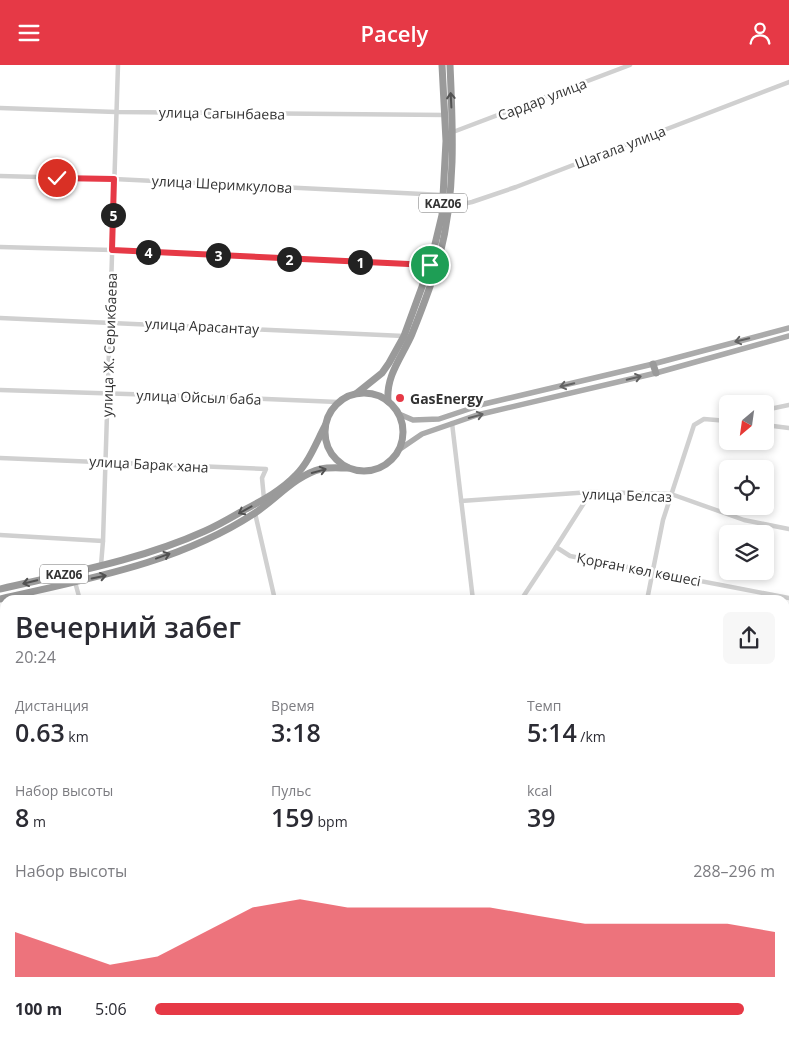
<!DOCTYPE html>
<html lang="ru">
<head>
<meta charset="utf-8">
<style>
	:root { --surface:#fff; --page:#f7f7f7; --text:#2b2b33; --muted:#7c7c81; --accent:#e63946 }
	body { margin:0; font-family:"Open Sans",sans-serif; background:var(--page); color:var(--text); height:100vh; display:flex; flex-direction:column; font-size:19px; white-space:nowrap }
	* { box-sizing:border-box; margin:0 }
	p { font-size:16px; color:var(--muted) }
	.icon { flex:none; width:28px; height:28px; fill:none; stroke:currentColor; stroke-width:2; stroke-linecap:round; stroke-linejoin:round }
	.map { position:relative; flex:1; overflow:hidden }
	.panel { position:absolute; left:0px; top:530px; width:790px; height:444px; display:flex; flex-direction:column; background:var(--surface); border-radius:15px 15px 0 0; box-shadow:0 2px 8px #0003 }
	.panel>* { flex:none }
	.needle { width:32px; rotate:209deg }
	.buttons { position:absolute; left:719px; top:330px; display:grid; gap:10px }
	.buttons a { display:grid; place-items:center; width:55px; height:55px; border-radius:8px; background:var(--surface); box-shadow:0 2px 8px #0003; font-size:25px }
	.pin { position:absolute; display:grid; place-items:center; width:42px; height:42px; color:#fff; margin:-21px; border:2px solid #fff; border-radius:50%; box-shadow:0 1px 5px #0007 }
	.km { position:absolute; width:25px; height:25px; margin:-12px; border-radius:50%; background:#222; color:#fff; font-size:14px; line-height:25px; text-align:center }
	.round { display:grid; place-items:center; flex:none; width:52px; height:52px; border-radius:8px; background:var(--page) }
	.summary { display:flex; align-items:center; justify-content:space-between; height:85px; padding:0 15px }
	h1 { font-size:28px; font-weight:600; line-height:38px }
	.stats { display:grid; grid-template-columns:repeat(3,1fr); gap:8px; height:85px; padding:5px 15px }
	.stats div { display:grid; align-content:center }
	.stats b { font-size:25px; font-weight:600 }
	.stats small { font-size:14px; font-weight:400 }
	.stats p { font-size:14px }
	.chart { height:140px; padding:10px 15px }
	.chart p { display:flex; justify-content:space-between }
	.chart svg { width:100%; height:90px; margin-top:5px; fill:var(--accent); opacity:.7 }
	ul { padding:0 15px; list-style:none; font-size:16px }
	li { display:grid; grid-template-columns:80px 60px 1fr; align-items:center; height:38px }
	li i { height:12px; border-radius:6px; background:var(--accent) }
	header { display:flex; justify-content:space-between; align-items:center; height:65px; padding:0 15px; background:var(--accent); color:#fff; font-size:22px; font-weight:600 }
	.map>svg:first-child { display:block }
</style>
</head>
<body>
<header><svg class="icon" aria-label="menu" viewBox="0 0 24 24"><path d="M4 6h16M4 12h16M4 18h16"/></svg>Pacely<svg class="icon" aria-label="person" viewBox="0 0 24 24"><circle cx="12" cy="8" r="4"/><path d="M4 21q1-7 8-7t8 7"/></svg></header>
<div class="map">
<svg width="789" height="973" viewBox="0 0 789 973">
	<rect width="100%" height="100%" fill="#fff"/>
	<g fill="none" stroke-linecap="round" stroke-linejoin="round">
		<g stroke="#d0d0d0" stroke-width="4.5">
			<path d="M0,43L116,47L445,50"/>
			<path d="M453,67L630,0"/>
			<path d="M0,111L114,114L443,130"/>
			<path d="M449,142L472,137L516,122L789,17"/>
			<path d="M0,182L112,185L430,200"/>
			<path d="M0,253L404,271"/>
			<path d="M0,325L222,332L338,337"/>
			<path d="M765,345L789,340"/>
			<path d="M452,358L473,535"/>
			<path d="M765,360L789,363"/>
			<path d="M0,393L266,404L262,413L264,434"/>
			<path d="M591,427L556,482L570,491L789,533"/>
			<path d="M461,436L591,427L671,429L744,455L789,464"/>
			<path d="M255,448L275,535"/>
			<path d="M0,470L103,476"/>
			<path d="M101,500L103,476L118,0"/>
			<path d="M75,517L80,535"/>
			<path d="M473,532L482,535"/>
			<path d="M521,535L556,482"/>
			<path d="M647,535L663,455L694,360L704,354L728,356"/>
			<path d="M785,604H789"/>
			<path d="M0,629L5,628"/>
			<path d="M786,673L789,663"/>
			<path d="M0,690L5,689"/>
			<path d="M785,751L789,753"/>
			<path d="M0,760L5,759"/>
			<path d="M0,828L5,827"/>
			<path d="M785,833L789,835"/>
			<path d="M0,898L5,897"/>
			<path d="M785,906L789,907"/>
			<path d="M0,969H5"/>
			<path d="M155,969V973"/>
			<path d="M414,969L415,973"/>
			<path d="M659,969L665,973"/>
			<path d="M758,969L768,973"/>
			<path d="M374,973L401,969"/>
		</g>
		<g stroke="#ababab" stroke-width="5.5">
			<path d="M399,349L413,355L439,354L484,339L653,299L789,263"/>
			<path d="M400,384L422,369L477,350L656,308L789,271"/>
		</g>
		<g stroke="#9a9a9a" stroke-width="7">
			<path d="M653,299L656,308"/>
			<circle cx="364" cy="367" r="39"/>
			<path d="M357,328L382,308L389,298L404,271L430,200L442,150L446,76L442,0"/>
			<path d="M388,336C386,310 402,292 412,269C422,244 432,219 439,193C456,130 453,65 450,0"/>
			<path d="M0,524C69,508 141,495 205,466C219,460 232,452 246,444C263,435 282,425 296,410C309,397 316,378 325,361"/>
			<path d="M0,534C87,514 179,498 255,448C276,434 296,410 321,404C329,402 339,403 348,403"/>
		</g>
	</g>
	<defs><path id="oneway-shaft" d="M-6 0H5M1.5-3L5.5 0L1.5 3" fill="none" stroke-width="1.6" stroke-linecap="round" stroke-linejoin="round" transform="scale(1.25)"/></defs>
	<g stroke="#525252">
		<use href="#oneway-shaft" transform="translate(451 35) rotate(-93)"/>
		<use href="#oneway-shaft" transform="translate(319 406) rotate(-15)"/>
		<use href="#oneway-shaft" transform="translate(245 445) rotate(151)"/>
		<use href="#oneway-shaft" transform="translate(163 491) rotate(-20)"/>
		<use href="#oneway-shaft" transform="translate(99 512) rotate(-12)"/>
		<use href="#oneway-shaft" transform="translate(30 517) rotate(167)"/>
	</g>
	<g stroke="#636363">
		<use href="#oneway-shaft" transform="translate(742 275) rotate(166)"/>
		<use href="#oneway-shaft" transform="translate(634 313) rotate(-13)"/>
		<use href="#oneway-shaft" transform="translate(567 320) rotate(166)"/>
		<use href="#oneway-shaft" transform="translate(476 351) rotate(-15)"/>
	</g>
	<g fill="none" stroke-linecap="round" stroke-linejoin="round">
		<defs>
			<path id="route" d="M57,113L114,114L112,185L430,200"/>
		</defs>
		<use href="#route" stroke="#fff" stroke-width="10"/>
		<use href="#route" stroke="#e63946" stroke-width="6"/>
	</g>
	<circle fill="#e63946" stroke="#fff" stroke-width="2" cx="400" cy="333" r="5"/>
	<g text-anchor="middle" dominant-baseline="central" stroke-width="5" stroke-linejoin="round" paint-order="stroke">
		<g fill="#fff" stroke="#707070" stroke-width="1">
			<rect x="419" y="128.5" width="48" height="19" rx="4"/>
			<rect x="40" y="499.5" width="48" height="19" rx="4"/>
		</g>
		<g font-size="12" font-weight="bold" fill="#333">
			<text x="443" y="138">KАZ06</text>
			<text x="64" y="509">KАZ06</text>
		</g>
		<g font-size="14" fill="#333" stroke="#fff">
			<text transform="translate(542 34) rotate(-21)">Сардар улица</text>
			<text transform="translate(222 48) rotate(1)">улица Сагынбаева</text>
			<text transform="translate(620 82) rotate(-21)">Шагала улица</text>
			<text transform="translate(222 119) rotate(3)">улица Шеримкулова</text>
			<text transform="translate(202 261) rotate(3)">улица Арасантау</text>
			<text transform="translate(109 280) rotate(-88)">улица Ж. Серикбаева</text>
			<text transform="translate(199 332) rotate(2)">улица Ойсыл баба</text>
			<text transform="translate(149 399) rotate(3)">улица Барак хана</text>
			<text transform="translate(627 430) rotate(2)">улица Белсаз</text>
			<text transform="translate(639 504) rotate(11)">Қорған көл көшесі</text>
		</g>
		<g font-size="14" font-weight="bold" fill="#333" stroke="#fff" text-anchor="start">
			<text x="410" y="333">GasEnergy</text>
		</g>
	</g>
</svg>
<div class="buttons">
<a><svg class="needle" viewBox="-14 -14 28 28"><path d="M0-13l5 13h-10z" fill="#e53935"/><path d="M0 13l5-13h-10z" fill="#7c7c81"/></svg></a>
<a><svg class="icon" aria-label="locate" viewBox="0 0 24 24"><circle cx="12" cy="12" r="6"/><path d="M12 2v4M12 18v4M2 12h4M18 12h4"/></svg></a>
<a><svg class="icon" aria-label="layers" viewBox="0 0 24 24"><path d="M12 4l9 5-9 5-9-5zM3 14l9 5 9-5"/></svg></a>
</div>
<div class="pin" style="left:430px;top:200px;background:#1e9e55"><svg class="icon" aria-label="arrive" viewBox="0 0 24 24"><path d="M6 21V4h12l-3 4 3 4H6"/></svg></div>
<div class="pin" style="left:57px;top:113px;background:#d93025"><svg class="icon" aria-label="check" viewBox="0 0 24 24"><path d="M5 12l5 5 9-10"/></svg></div>
<b class="km" style="left:360px;top:197px">1</b>
<b class="km" style="left:289px;top:194px">2</b>
<b class="km" style="left:218px;top:190px">3</b>
<b class="km" style="left:148px;top:187px">4</b>
<b class="km" style="left:113px;top:150px">5</b>
<section class="panel">
<div class="summary"><div><h1>Вечерний забег</h1><p>20:24</p></div><a class="round"><svg class="icon" aria-label="share" viewBox="0 0 24 24"><path d="M12 15V3M7 8l5-5 5 5M5 13v7h14v-7"/></svg></a></div>
<div class="stats">
<div><p>Дистанция</p><b>0.63<small> km</small></b></div>
<div><p>Время</p><b>3:18</b></div>
<div><p>Темп</p><b>5:14<small> /km</small></b></div>
</div>
<div class="stats">
<div><p>Набор высоты</p><b>8<small> m</small></b></div>
<div><p>Пульс</p><b>159<small> bpm</small></b></div>
<div><p>kcal</p><b>39</b></div>
</div>
<div class="chart"><p><span>Набор высоты</span>288–296 m</p>
<svg viewBox="0 0 160 44" preserveAspectRatio="none"><path d="M0 44V22L10 30L20 38L30 34L40 22L50 10L60 6L70 10L80 10L90 10L100 10L110 14L120 18L130 18L140 18L150 18L160 22V44z"/></svg>
</div>
<ul>
<li><b>100 m</b>5:06<i style="width:95%"></i></li>
</ul>
</section>
</div>
</body>
</html>
